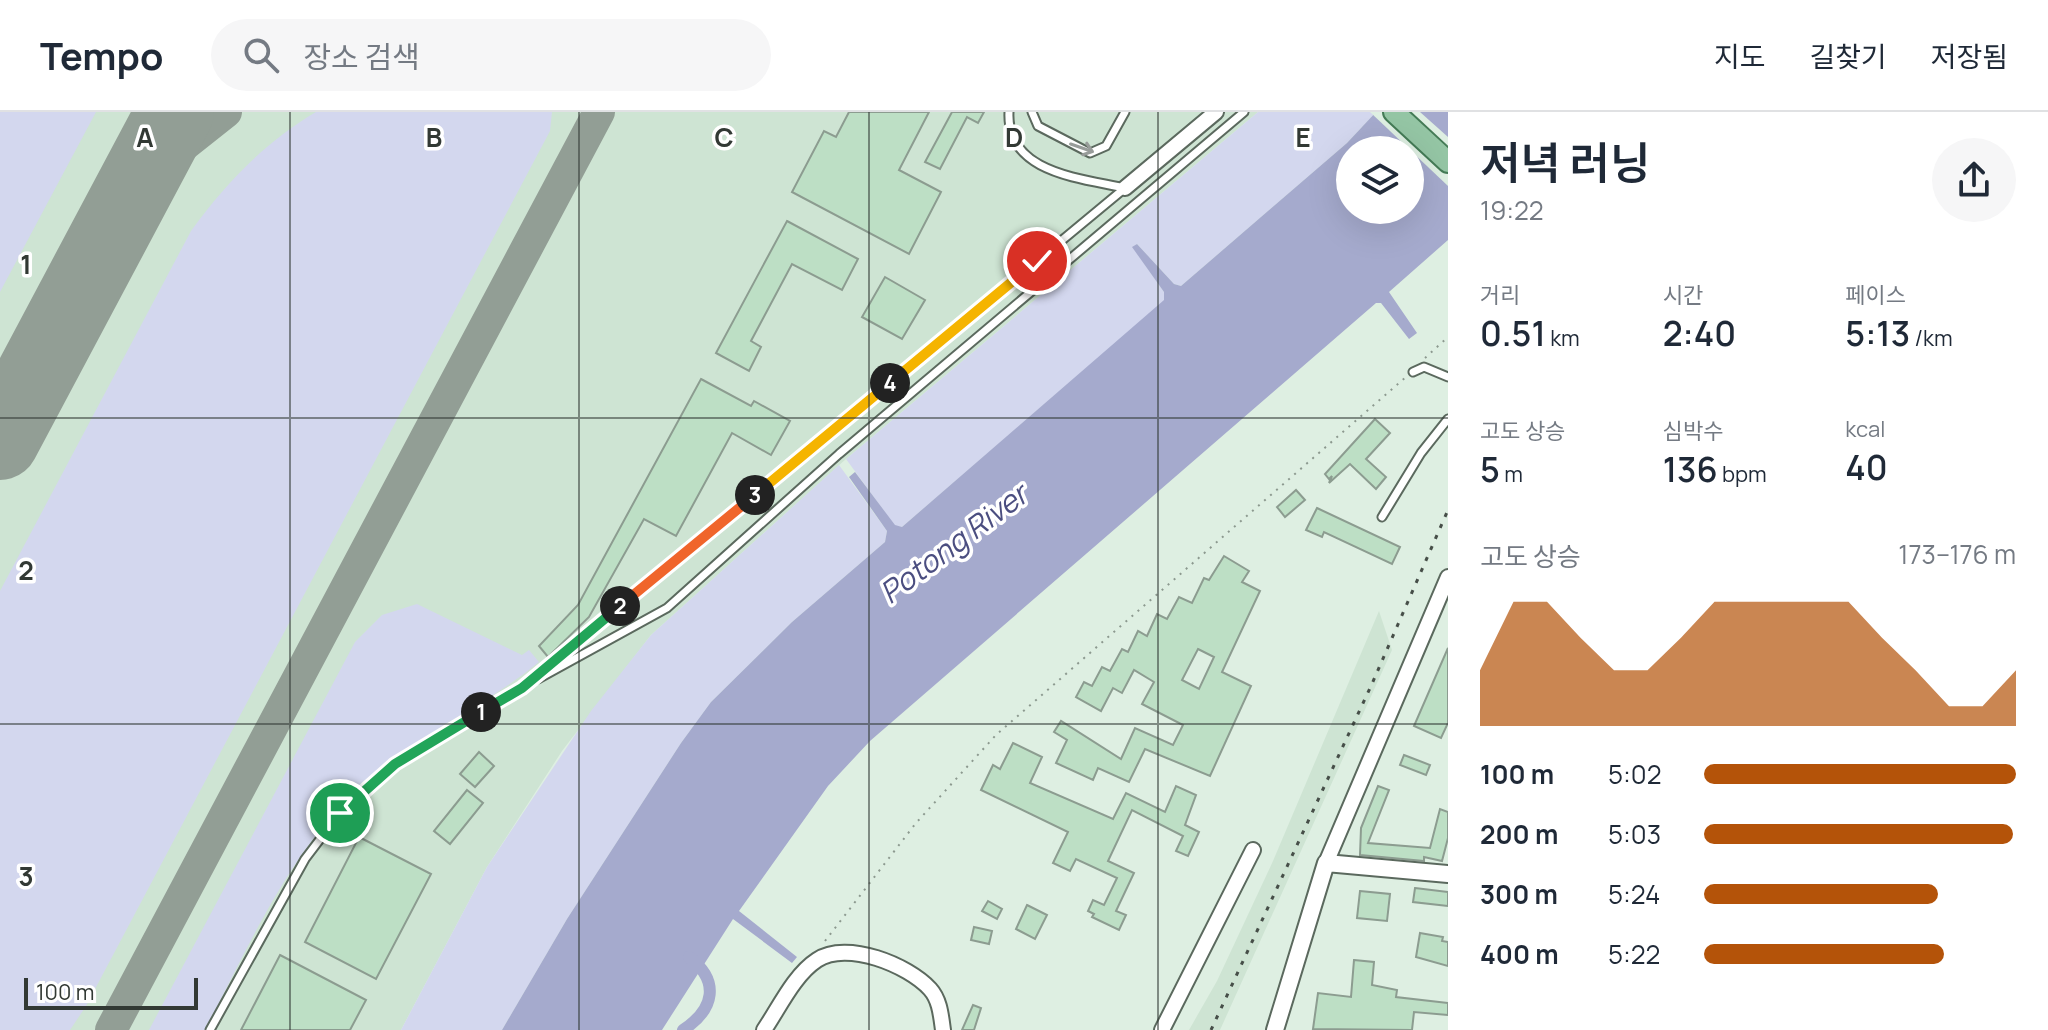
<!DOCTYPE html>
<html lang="ko">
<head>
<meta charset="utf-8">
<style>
	:root { --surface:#fff; --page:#f6f6f7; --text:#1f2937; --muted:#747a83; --line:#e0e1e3; --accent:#b45309 }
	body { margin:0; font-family:Manrope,"Noto Sans KR",sans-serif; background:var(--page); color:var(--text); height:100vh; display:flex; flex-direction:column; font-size:30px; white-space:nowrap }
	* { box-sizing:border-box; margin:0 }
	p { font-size:26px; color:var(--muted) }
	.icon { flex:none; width:44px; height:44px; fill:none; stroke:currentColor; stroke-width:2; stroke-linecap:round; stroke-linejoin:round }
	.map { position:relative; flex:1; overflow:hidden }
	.details { display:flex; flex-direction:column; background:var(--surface); width:600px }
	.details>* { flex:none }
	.buttons { position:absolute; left:1336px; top:24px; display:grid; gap:16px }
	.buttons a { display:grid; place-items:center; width:88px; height:88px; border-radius:50%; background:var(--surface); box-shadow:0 8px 32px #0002; font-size:40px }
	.scale { position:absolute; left:24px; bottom:20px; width:174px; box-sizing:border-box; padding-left:8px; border:4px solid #323934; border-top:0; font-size:22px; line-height:28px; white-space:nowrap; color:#323934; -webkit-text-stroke:6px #fff; paint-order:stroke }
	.pin { position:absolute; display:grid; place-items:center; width:68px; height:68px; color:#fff; margin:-34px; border:4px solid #fff; border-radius:50%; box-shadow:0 2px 8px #0007 }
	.km { position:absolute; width:40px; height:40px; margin:-20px; border-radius:50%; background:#222; color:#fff; font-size:22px; line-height:40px; text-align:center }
	.round { display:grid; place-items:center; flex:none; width:84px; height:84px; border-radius:42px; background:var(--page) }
	.headline { display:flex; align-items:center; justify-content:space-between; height:136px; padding:0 32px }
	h1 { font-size:44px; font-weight:600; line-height:60px }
	.stats { display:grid; grid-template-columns:repeat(3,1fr); gap:12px; height:136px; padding:8px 32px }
	.stats div { display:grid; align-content:center }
	.stats b { font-size:34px; font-weight:600 }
	.stats small { font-size:22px; font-weight:400 }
	.stats p { font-size:22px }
	.chart { height:224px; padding:16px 32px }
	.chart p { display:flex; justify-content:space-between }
	.chart svg { width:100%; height:144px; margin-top:8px; fill:var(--accent); opacity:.7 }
	ul { padding:0 32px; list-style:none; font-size:26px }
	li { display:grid; grid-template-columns:128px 96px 1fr; align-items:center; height:60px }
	li i { height:20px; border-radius:10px; background:var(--accent) }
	header { display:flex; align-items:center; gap:48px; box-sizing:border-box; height:112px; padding:0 40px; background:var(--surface); border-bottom:2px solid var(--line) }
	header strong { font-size:38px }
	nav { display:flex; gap:44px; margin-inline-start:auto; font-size:28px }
	.search { width:560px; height:72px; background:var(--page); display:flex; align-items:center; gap:20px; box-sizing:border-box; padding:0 28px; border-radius:44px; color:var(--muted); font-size:30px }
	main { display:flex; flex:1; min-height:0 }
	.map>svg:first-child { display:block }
</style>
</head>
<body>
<header>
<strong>Tempo</strong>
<div class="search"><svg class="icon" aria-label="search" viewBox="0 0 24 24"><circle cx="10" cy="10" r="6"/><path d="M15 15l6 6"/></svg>장소 검색</div>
<nav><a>지도</a><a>길찾기</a><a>저장됨</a></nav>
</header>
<main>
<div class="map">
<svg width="1448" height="918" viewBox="0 0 1448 918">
	<rect width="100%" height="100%" fill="#deefe2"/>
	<g fill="#cee4d3">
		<path d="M0,0H1258L846,347L651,523L562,639L487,755L401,918H0Z"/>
		<path d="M1379,499L1392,538L1220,918H1189L1217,869L1273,749Z"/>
	</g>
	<g fill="#d3d7ee">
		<path d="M0,0H96L0,180Z"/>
		<path d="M316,0H552L550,19L86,894L70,918H0V479L191,119C225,72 265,30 316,0Z"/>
		<path d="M1258,0H1376L1347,31L1181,174L1174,172L1137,132L1133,135L1164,180L1165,188L902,415L895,414L846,347Z"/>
		<path d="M839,353L887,419L885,430L792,510L711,590L681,631L567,807L502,918H401L487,755L591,599L651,523Z"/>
		<path d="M417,492L522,543L529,538L539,550C487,593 423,620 372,664C293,731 252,828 205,918H149L355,530L382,503Z"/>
	</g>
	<path fill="#a5aacd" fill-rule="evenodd" d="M1376,0H1448V128L1389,180L1417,221L1409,227L1381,191H1376L870,629L828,674L739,799L797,845L792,851L733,807L662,918H502L567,807L681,631L711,590L792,510L885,430L887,419L849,365L855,360L895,413L902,415L1164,188V180L1132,135L1137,132L1174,172L1181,174L1347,31ZM1350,38H1410V98H1350Z"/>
	<path fill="#deefe2" d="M1370,0H1420L1448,25V74Z"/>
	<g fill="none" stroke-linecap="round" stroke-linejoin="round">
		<path stroke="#a5aacd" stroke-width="12" d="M683,918C715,897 720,869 689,845"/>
		<g stroke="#929e95" stroke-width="32">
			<path d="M128,88L173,42L226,0"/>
			<path d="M111,918L599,0"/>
		</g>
		<path stroke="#929e95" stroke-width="78" d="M0,329L175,0"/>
	</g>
	<g fill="#bddfc5" stroke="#8c9c90" stroke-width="2" fill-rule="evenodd">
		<path d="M849,0H929L899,58L941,80L909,142L792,80L824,19L836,25Z"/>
		<path d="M952,0H984L978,11L967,5L940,57L925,50Z"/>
		<path d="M787,109L858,147L842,178L792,152L751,229L761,235L749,259L716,241Z"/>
		<path d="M885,165L925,188L902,227L862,205Z"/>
		<path d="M701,267L751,294L754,289L790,309L771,343L732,321L676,424L644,407L589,505L548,545L539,534L578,493Z"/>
		<path d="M1375,307L1390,321L1366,347L1386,365L1376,377L1350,352L1329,371L1332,364L1329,367L1325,362Z"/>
		<path d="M1296,378L1305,388L1285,405L1277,395Z"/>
		<path d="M1317,396L1400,435L1392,452L1324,420L1322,425L1306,418Z"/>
		<path d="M1224,444L1249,459L1242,470L1260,479L1222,560L1251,574L1210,664L1145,637L1129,670L1098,656L1093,668L1056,651L1067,628L1054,620L1061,609L1121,647L1135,616L1173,633L1183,613L1142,592L1154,570L1134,558L1122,581L1113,576L1101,599L1076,585L1084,570L1092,574L1102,555L1110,559L1122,537L1128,540L1138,519L1147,524L1157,502L1167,507L1179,485L1192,491L1204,466L1209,468ZM1198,537L1214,545L1199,577L1182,568Z"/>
		<path d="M1448,536V611L1441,626L1414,614Z"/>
		<path d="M1013,631L1042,645L1030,671L1113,707L1126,681L1165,700L1176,674L1196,683L1185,713L1199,720L1188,744L1176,739L1183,724L1132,698L1108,749L1134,761L1116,799L1126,803L1119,818L1092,805L1094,802L1088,799L1093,788L1104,793L1117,766L1076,747L1070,759L1053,751L1068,720L981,678L993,653L1000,657Z"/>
		<path d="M479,640L494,654L475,675L460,662Z"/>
		<path d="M1404,643L1430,653L1426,663L1400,653Z"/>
		<path d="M1378,674L1389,678L1368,731L1430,736L1440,697L1448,700V726L1442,749L1424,745V749L1360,743L1361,716Z"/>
		<path d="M467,678L483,691L450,732L434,719Z"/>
		<path d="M359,725L431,762L376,867L305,830Z"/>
		<path d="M1415,776L1448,780V794L1413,790Z"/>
		<path d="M1360,779L1390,782L1387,809L1357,806Z"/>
		<path d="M988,789L1002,797L997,807L982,799Z"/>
		<path d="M1027,793L1047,803L1035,827L1016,817Z"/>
		<path d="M974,815L992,819L989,832L971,828Z"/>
		<path d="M1420,821L1443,825L1442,829L1448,830V854L1416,845Z"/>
		<path d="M280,843L366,888L350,918H241Z"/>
		<path d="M1354,848L1374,850L1372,873L1397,878L1396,885L1448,891V903L1414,900L1412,918L1313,917L1318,881L1351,885Z"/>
		<path d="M973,893L981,896L974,918H962Z"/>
	</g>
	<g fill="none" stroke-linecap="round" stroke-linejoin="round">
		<defs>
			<g id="service">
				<path d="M1009,0C1006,61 1080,66 1125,76"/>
				<path d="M1032,0L1038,14L1090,41L1106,34L1125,0"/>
				<path d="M1413,260L1424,255L1448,265"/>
				<path d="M1382,405L1421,341L1448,307"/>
				<path d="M538,567L667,496L839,342L1244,0"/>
				<path d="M210,918L305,747L340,701L395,652L522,576L1125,76"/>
			</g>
			<g id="minor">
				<path d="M1125,76L1216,0"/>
				<path d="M1326,751L1448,465"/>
				<path d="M764,918C779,896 794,863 817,848C847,828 908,853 930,877C940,888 941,904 943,918"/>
				<path d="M1162,918L1253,738"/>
			</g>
			<path id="tertiary" d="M1275,918L1326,751L1448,762"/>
			<path id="primary" d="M1394,0L1448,50"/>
		</defs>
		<use href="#service" stroke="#5b695e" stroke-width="11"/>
		<use href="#minor" stroke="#5b695e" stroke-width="18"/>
		<use href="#tertiary" stroke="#5b695e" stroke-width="20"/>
		<use href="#primary" stroke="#447b56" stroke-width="24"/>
		<g stroke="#8c998f" stroke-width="2" stroke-dasharray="2 6" stroke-linecap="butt">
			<path d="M1425,246L1448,225"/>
			<path d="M825,829L916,711L996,623L1407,264"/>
		</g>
		<use href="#service" stroke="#fff" stroke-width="7"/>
		<use href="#minor" stroke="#fff" stroke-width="14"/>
		<use href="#tertiary" stroke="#fff" stroke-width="16"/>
		<use href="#primary" stroke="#94c5a4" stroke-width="20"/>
		<path stroke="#464e48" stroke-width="3" stroke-dasharray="4 8" stroke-linecap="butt" d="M1211,918L1371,574L1448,398"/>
	</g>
	<defs><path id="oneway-shaft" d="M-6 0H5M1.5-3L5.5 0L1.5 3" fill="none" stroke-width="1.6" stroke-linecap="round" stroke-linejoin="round" transform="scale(2)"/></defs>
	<use stroke="#989c9a" href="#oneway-shaft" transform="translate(1082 36) rotate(19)"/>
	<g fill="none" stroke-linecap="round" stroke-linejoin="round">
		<defs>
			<path id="split-1" d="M340,701L395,652L481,600"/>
			<path id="split-2" d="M481,600L522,576L620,494"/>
			<path id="split-3" d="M620,494L755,383"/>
			<path id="split-4" d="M755,383L890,271"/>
			<path id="split-5" d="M890,271L1037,149"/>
		</defs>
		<use href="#split-1" stroke="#fff" stroke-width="16"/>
		<use href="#split-2" stroke="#fff" stroke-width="16"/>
		<use href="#split-3" stroke="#fff" stroke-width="16"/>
		<use href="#split-4" stroke="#fff" stroke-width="16"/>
		<use href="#split-5" stroke="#fff" stroke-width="16"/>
		<use href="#split-1" stroke="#22a559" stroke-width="10"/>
		<use href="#split-2" stroke="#22a559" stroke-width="10"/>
		<use href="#split-3" stroke="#f0652b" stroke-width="10"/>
		<use href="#split-4" stroke="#f5b400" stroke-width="10"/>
		<use href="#split-5" stroke="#f5b400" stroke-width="10"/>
	</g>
	<path fill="none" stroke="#323934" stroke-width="2" stroke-opacity="0.55" d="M290,0V918M579,0V918M869,0V918M1158,0V918M0,306H1448M0,612H1448"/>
	<g text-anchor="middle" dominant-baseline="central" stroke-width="7" stroke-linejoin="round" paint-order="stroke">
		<g font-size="30" font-style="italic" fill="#4b4e80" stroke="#fff">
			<text transform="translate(953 431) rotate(-37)">Potong River</text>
		</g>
	</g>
	<g font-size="26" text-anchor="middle" font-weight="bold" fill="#323934" stroke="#fff" stroke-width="7" stroke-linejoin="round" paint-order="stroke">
		<text x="145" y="35">A</text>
		<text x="434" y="35">B</text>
		<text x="724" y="35">C</text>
		<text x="1014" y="35">D</text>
		<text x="1303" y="35">E</text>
		<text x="26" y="162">1</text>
		<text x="26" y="468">2</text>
		<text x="26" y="774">3</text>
	</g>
</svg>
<div class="buttons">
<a><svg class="icon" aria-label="layers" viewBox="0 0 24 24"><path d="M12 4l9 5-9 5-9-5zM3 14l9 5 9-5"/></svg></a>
</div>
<div class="scale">100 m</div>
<div class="pin" style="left:340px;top:701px;background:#1e9e55"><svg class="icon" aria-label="arrive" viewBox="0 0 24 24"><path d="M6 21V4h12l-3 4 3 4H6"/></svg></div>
<div class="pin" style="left:1037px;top:149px;background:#d93025"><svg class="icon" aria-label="check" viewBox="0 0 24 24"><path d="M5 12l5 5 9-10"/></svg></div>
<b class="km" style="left:481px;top:600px">1</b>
<b class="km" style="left:620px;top:494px">2</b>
<b class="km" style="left:755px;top:383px">3</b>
<b class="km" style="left:890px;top:271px">4</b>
</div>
<section class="details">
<div class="headline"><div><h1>저녁 러닝</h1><p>19:22</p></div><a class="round"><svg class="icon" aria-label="share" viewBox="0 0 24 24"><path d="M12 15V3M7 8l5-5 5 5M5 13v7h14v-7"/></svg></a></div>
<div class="stats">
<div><p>거리</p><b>0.51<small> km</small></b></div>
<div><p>시간</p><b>2:40</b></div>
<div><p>페이스</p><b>5:13<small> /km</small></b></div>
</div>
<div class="stats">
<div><p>고도 상승</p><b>5<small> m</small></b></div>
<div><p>심박수</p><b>136<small> bpm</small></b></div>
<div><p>kcal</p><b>40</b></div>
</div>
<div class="chart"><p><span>고도 상승</span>173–176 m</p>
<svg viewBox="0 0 160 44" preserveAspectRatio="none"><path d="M0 44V27L10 6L20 6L30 17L40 27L50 27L60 17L70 6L80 6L90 6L100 6L110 6L120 17L130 27L140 38L150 38L160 27V44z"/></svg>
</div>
<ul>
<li><b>100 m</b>5:02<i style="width:100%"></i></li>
<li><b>200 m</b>5:03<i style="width:99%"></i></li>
<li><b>300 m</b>5:24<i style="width:75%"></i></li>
<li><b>400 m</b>5:22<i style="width:77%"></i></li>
</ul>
</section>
</main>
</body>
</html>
